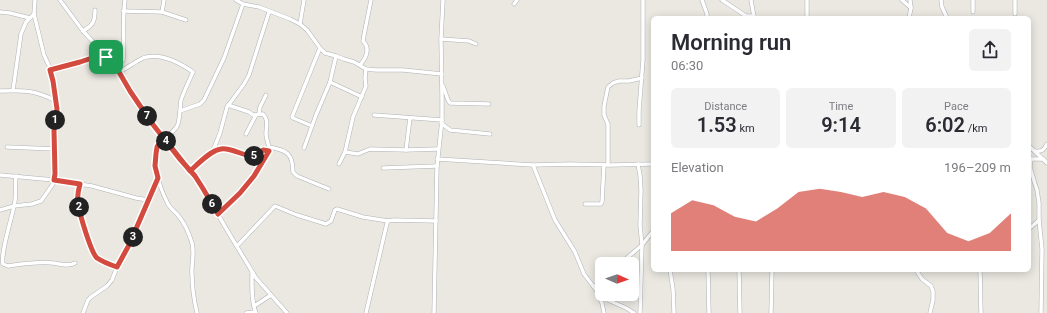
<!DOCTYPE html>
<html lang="en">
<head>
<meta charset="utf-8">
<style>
	:root { --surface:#fff; --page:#f2f2f3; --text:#2b2b33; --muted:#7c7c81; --accent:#d34b3f }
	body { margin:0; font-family:Roboto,sans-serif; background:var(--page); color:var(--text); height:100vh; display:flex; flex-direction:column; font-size:15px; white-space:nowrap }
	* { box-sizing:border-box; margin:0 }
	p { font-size:13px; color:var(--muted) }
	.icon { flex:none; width:22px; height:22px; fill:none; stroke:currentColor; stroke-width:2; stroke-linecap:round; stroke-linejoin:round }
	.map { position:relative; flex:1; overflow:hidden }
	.panel { position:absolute; left:651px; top:16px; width:380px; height:256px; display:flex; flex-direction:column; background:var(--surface); border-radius:6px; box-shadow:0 2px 10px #0003 }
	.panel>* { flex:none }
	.needle { width:26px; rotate:92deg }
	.buttons { position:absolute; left:595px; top:257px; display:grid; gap:8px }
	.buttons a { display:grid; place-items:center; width:44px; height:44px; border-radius:6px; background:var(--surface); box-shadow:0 2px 10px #0003; font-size:20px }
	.pin { position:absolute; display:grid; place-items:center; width:34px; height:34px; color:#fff; margin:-17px; border-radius:8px; box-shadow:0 2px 6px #0006 }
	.km { position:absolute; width:20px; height:20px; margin:-10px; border-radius:50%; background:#222; color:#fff; font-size:11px; line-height:20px; text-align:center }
	.round { display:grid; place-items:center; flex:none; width:42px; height:42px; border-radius:6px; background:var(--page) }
	.head { display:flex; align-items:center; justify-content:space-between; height:68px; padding:0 20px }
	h1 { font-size:22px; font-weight:600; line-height:30px }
	.figures { display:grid; grid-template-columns:repeat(3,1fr); gap:6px; height:68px; padding:4px 20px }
	.figures div { display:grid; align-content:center; border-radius:6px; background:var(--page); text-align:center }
	.figures b { font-size:20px; font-weight:600 }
	.figures small { font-size:11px; font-weight:400 }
	.figures p { font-size:11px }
	.chart { height:112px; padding:8px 20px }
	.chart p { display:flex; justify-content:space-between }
	.chart svg { width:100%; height:72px; margin-top:4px; fill:var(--accent); opacity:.7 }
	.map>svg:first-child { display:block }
</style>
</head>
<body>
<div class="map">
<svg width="1047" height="313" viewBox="0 0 1047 313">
	<rect width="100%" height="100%" fill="#eae8e1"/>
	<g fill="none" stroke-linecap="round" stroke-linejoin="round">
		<defs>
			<g id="minor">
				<path d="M60,0L83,31L107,57L119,72L129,91L151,122L179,158L195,176L202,187L227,230L256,278L287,313"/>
				<path d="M236,0L243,4L259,7L290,19L300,24L307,30L320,48L325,53L336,56"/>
				<path d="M702,0L707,14V18"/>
				<path d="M722,0L746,16H754"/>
				<path d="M751,0L754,17"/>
				<path d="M807,0V18"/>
				<path d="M902,0L911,8"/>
				<path d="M941,0L942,7L947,18"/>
				<path d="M514,4L517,0"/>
				<path d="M123,11L162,12L186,20"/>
				<path d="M0,12L10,13L30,18"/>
				<path d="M162,12L164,0"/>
				<path d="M973,12V0"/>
				<path d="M1015,14V0"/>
				<path d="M909,18L911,8L910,0"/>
				<path d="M300,24L304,0"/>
				<path d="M83,31C93,25 95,22 95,10"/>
				<path d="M441,39L469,41L476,44"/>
				<path d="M110,62L123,60C125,40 122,20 125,0"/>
				<path d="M360,65C366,58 371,49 363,41L364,35L371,0"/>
				<path d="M51,70L80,62L104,54"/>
				<path d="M119,72C127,68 135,62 143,58C160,52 180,63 193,72C189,81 184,91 181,100C180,108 180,117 178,124C175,133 164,137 159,144C149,158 160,188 167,202C169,207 173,210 177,214C184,222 189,233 192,243C195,254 191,264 192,274C192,287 194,300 197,313"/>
				<path d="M330,82L362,97"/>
				<path d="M443,86L448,100L450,103L489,104"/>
				<path d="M13,90L21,34L26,22L34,14"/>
				<path d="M0,91C23,90 35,90 56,101"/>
				<path d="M180,111L200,104L204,100L224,58L243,4"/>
				<path d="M259,114L260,107L266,95"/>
				<path d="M374,115L442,120"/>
				<path d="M441,123L450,130L490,134"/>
				<path d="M639,125V111L643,60V0"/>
				<path d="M312,126L293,118L292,117L320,48"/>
				<path d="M246,134L256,115"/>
				<path d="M1029,146L1047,163"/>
				<path d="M7,147L55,149"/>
				<path d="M269,147C286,150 293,153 293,172L297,176L329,189"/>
				<path d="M304,148L316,115L330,82L336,56L344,59L354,62L366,69L376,70H403L442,74"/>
				<path d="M406,150L410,118"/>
				<path d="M1035,151C1042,152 1044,150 1047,144"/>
				<path d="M345,152L358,154L370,149L406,150L438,149"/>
				<path d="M212,153L220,133L227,107L244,84L249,75L269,12"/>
				<path d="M437,159L533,165L570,164L611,165L653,164"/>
				<path d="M1030,159H1044"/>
				<path d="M1031,159L1030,167L1035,184L1037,190L1039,203V220L1042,249L1041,313"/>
				<path d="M339,164L345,152L353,117L366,86L365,78L366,69"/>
				<path d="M638,164L640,175L641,190L640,225L642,245L640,313"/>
				<path d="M533,165L555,220L575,252L584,274L597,291L602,296L608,300L626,308L634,313"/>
				<path d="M608,165V124L604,115V106L608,87L613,83L619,81H629L642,78"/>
				<path d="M383,168L437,166"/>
				<path d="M190,171C197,164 211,150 221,149C231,147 247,158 255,156C258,155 260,152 263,150L269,151"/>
				<path d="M0,175L54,180L92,186L136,198L148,200"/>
				<path d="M16,176C15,184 16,193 15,201C13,215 0,253 3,264L8,266C22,264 39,261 53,263C60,264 68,267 75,263"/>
				<path d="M80,184C79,191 77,196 78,203C78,212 91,253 97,258C103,262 111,265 117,267"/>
				<path d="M585,204H601L602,202L604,165"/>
				<path d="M0,210L14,206L32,204L41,201L53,184L55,174L54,130L57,109L56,101L51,70L44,55L34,14L35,0"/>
				<path d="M218,214C235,198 253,182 264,160C266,157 268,153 269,149C269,144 266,139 266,134C266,126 269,120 263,114L253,115L249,112L228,105"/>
				<path d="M1029,229L1039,220"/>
				<path d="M237,246L275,206L297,215L326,224L331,221L335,210L337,209L363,217L388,221"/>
				<path d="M620,264L642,245L653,231"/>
				<path d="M670,270L673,289L674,313"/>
				<path d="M708,270L709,313"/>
				<path d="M739,270L740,313"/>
				<path d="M916,270L922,279L931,286L933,291V300L930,313"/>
				<path d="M980,270L981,313"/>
				<path d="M252,273C252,286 251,301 256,313"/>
				<path d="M594,287L602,279"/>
				<path d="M597,292L602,303L604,313"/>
				<path d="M254,306L271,295"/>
				<path d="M83,313L88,300L91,297L107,286L112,280L117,267L134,234L148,200L158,178"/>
				<path d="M246,313L255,312"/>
				<path d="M366,313L387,223L388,221L394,220L436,221"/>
				<path d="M434,313L437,166L442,120V97L441,39L443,0"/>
				<path d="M771,313L772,270"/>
			</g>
		</defs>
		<use href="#minor" stroke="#aeb1b5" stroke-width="4.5"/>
		<use href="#minor" stroke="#fff" stroke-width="3.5"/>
	</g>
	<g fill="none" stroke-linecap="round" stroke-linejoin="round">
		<defs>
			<path id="route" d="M106,57L104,54L80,62L50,70L53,81L57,109L54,130L55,174L54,180L80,184C78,191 77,197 78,203C79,212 91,253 97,258C103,262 111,265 117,267L129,245L158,178L155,166L156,154L157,147L159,144L164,138L190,171C198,164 211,150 221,149C231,147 247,158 255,156C259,155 260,152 263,150L269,151L254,176L240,193L218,214L202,187L195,176L179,158L151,122L130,91L119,72L106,57"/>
		</defs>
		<use href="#route" stroke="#fff" stroke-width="8"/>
		<use href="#route" stroke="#d34b3f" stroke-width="5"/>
	</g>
</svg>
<div class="buttons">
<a><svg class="needle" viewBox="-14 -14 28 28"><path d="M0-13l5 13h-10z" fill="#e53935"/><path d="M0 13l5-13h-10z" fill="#7c7c81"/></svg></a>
</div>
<div class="pin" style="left:106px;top:57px;background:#1e9e55"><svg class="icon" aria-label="arrive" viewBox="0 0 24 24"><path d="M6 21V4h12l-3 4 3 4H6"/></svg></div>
<b class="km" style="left:55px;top:120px">1</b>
<b class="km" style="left:79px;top:207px">2</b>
<b class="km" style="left:133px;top:237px">3</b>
<b class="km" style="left:166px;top:141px">4</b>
<b class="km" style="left:254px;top:156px">5</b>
<b class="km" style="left:212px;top:204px">6</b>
<b class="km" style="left:147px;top:116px">7</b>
<section class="panel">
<div class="head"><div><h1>Morning run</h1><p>06:30</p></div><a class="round"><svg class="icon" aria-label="share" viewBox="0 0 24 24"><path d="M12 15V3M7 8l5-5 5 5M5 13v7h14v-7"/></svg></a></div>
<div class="figures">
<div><p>Distance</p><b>1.53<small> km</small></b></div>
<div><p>Time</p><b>9:14</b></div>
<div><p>Pace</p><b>6:02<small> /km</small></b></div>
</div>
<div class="chart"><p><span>Elevation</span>196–209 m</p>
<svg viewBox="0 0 160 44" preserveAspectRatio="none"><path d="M0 44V21L10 13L20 16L30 23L40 26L50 18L60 8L70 6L80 8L90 11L100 8L110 11L120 18L130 33L140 38L150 33L160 21V44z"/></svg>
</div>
</section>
</div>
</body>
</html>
